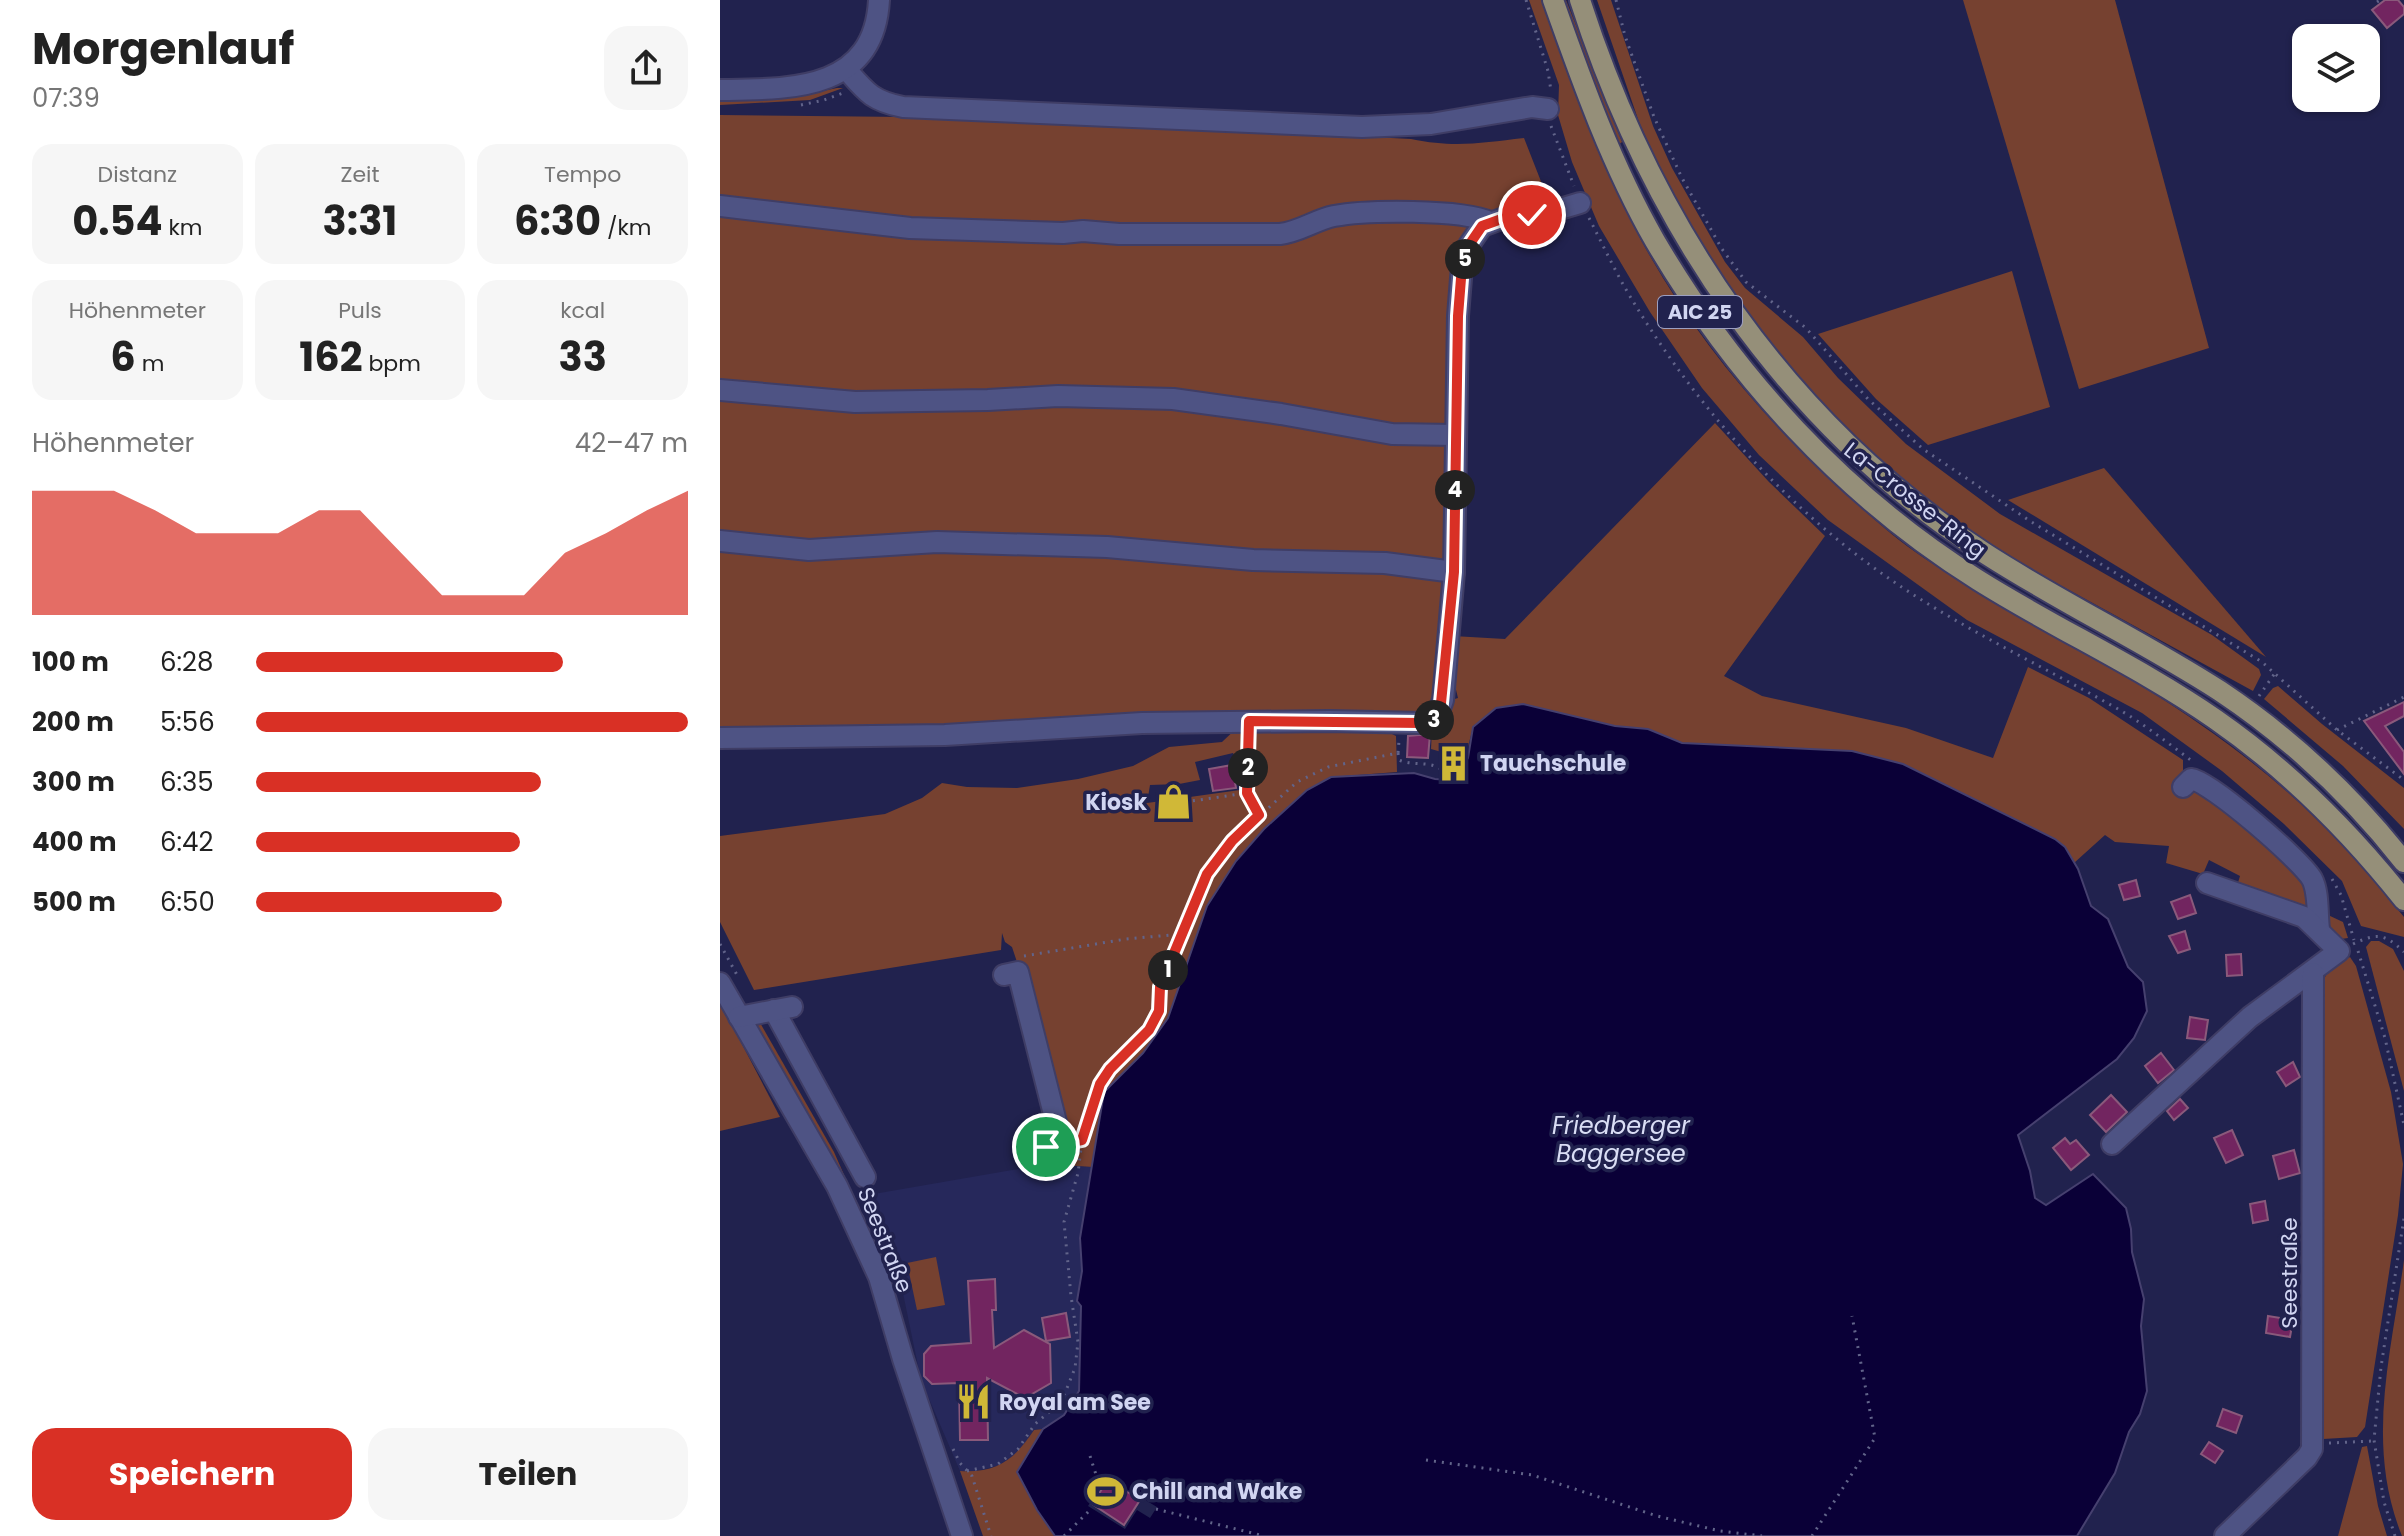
<!DOCTYPE html>
<html lang="de">
<head>
<meta charset="utf-8">
<style>
	:root { --surface:#fff; --page:#f6f6f6; --text:#222; --muted:#767676; --accent:#d93025 }
	body { margin:0; font-family:Poppins,sans-serif; background:var(--page); color:var(--text); height:100vh; display:flex; flex-direction:column; font-size:30px; white-space:nowrap }
	* { box-sizing:border-box; margin:0 }
	p { font-size:26px; color:var(--muted) }
	.icon { flex:none; width:44px; height:44px; fill:none; stroke:currentColor; stroke-width:2; stroke-linecap:round; stroke-linejoin:round }
	.map { position:relative; flex:1; overflow:hidden }
	.panel { display:flex; flex-direction:column; background:var(--surface); width:720px }
	.panel>* { flex:none }
	.tools { position:absolute; left:1572px; top:24px; display:grid; gap:16px }
	.tools a { display:grid; place-items:center; width:88px; height:88px; border-radius:16px; background:var(--surface); box-shadow:0 2px 6px #0004; font-size:40px }
	.pin { position:absolute; display:grid; place-items:center; width:68px; height:68px; color:#fff; margin:-34px; border:4px solid #fff; border-radius:50%; box-shadow:0 2px 8px #0007 }
	.km { position:absolute; width:40px; height:40px; margin:-20px; border-radius:50%; background:#222; color:#fff; font-size:22px; line-height:40px; text-align:center }
	.round { display:grid; place-items:center; flex:none; width:84px; height:84px; border-radius:24px; background:var(--page) }
	.head { display:flex; align-items:center; justify-content:space-between; height:136px; padding:0 32px }
	h1 { font-size:44px; font-weight:700; line-height:60px }
	.stats { display:grid; grid-template-columns:repeat(3,1fr); gap:12px; height:136px; padding:8px 32px }
	.stats div { display:grid; align-content:center; border-radius:20px; background:var(--page); text-align:center }
	.stats b { font-size:40px; font-weight:700 }
	.stats small { font-size:22px; font-weight:400 }
	.stats p { font-size:22px }
	.chart { height:224px; padding:16px 32px }
	.chart p { display:flex; justify-content:space-between }
	.chart svg { width:100%; height:144px; margin-top:8px; fill:var(--accent); opacity:.7 }
	.primary-button { display:flex; gap:16px; margin-top:auto; padding:16px 32px }
	.primary-button a { flex:1; height:92px; border-radius:24px; background:var(--accent); color:#fff; font-size:32px; font-weight:700; line-height:92px; text-align:center }
	.primary-button a+a { background:var(--page); color:var(--text) }
	ul { padding:0 32px; list-style:none; font-size:26px }
	li { display:grid; grid-template-columns:128px 96px 1fr; align-items:center; height:60px }
	li i { height:20px; border-radius:10px; background:var(--accent) }
	main { display:flex; flex:1; min-height:0 }
	.map>svg:first-child { display:block }
</style>
</head>
<body>
<main>
<section class="panel">
<div class="head"><div><h1>Morgenlauf</h1><p>07:39</p></div><a class="round"><svg class="icon" aria-label="share" viewBox="0 0 24 24"><path d="M12 15V3M7 8l5-5 5 5M5 13v7h14v-7"/></svg></a></div>
<div class="stats">
<div><p>Distanz</p><b>0.54<small> km</small></b></div>
<div><p>Zeit</p><b>3:31</b></div>
<div><p>Tempo</p><b>6:30<small> /km</small></b></div>
</div>
<div class="stats">
<div><p>Höhenmeter</p><b>6<small> m</small></b></div>
<div><p>Puls</p><b>162<small> bpm</small></b></div>
<div><p>kcal</p><b>33</b></div>
</div>
<div class="chart"><p><span>Höhenmeter</span>42–47 m</p>
<svg viewBox="0 0 160 44" preserveAspectRatio="none"><path d="M0 44V6L10 6L20 6L30 12L40 19L50 19L60 19L70 12L80 12L90 25L100 38L110 38L120 38L130 25L140 19L150 12L160 6V44z"/></svg>
</div>
<ul>
<li><b>100 m</b>6:28<i style="width:71%"></i></li>
<li><b>200 m</b>5:56<i style="width:100%"></i></li>
<li><b>300 m</b>6:35<i style="width:66%"></i></li>
<li><b>400 m</b>6:42<i style="width:61%"></i></li>
<li><b>500 m</b>6:50<i style="width:57%"></i></li>
</ul>
<div class="primary-button"><a>Speichern</a><a>Teilen</a></div>
</section>
<div class="map">
<svg width="1684" height="1536" viewBox="0 0 1684 1536">
	<rect width="100%" height="100%" fill="#21224e"/>
	<path fill="#26285b" d="M327,1164L373,1167L360,1238L362,1271L357,1301L361,1306L359,1391L344,1416L323,1429L314,1430L299,1453L277,1466L253,1472L240,1471L201,1380L179,1274L148,1195Z"/>
	<g fill="#764130" fill-rule="evenodd">
		<path d="M809,0H822C851,82 880,163 921,240C969,328 1032,406 1105,474C1136,503 1168,534 1204,558C1276,606 1354,643 1428,690C1497,733 1564,783 1620,843C1643,866 1663,892 1684,917V937L1641,926L1622,881L1564,824L1502,771L1422,713L1247,620L1108,520L1039,455L982,388L930,312L879,226L852,162L838,115L839,85Z"/>
		<path d="M842,0H846L902,142L898,145L872,83Z"/>
		<path d="M877,0H891L933,126L952,168L1005,262L1025,288L1083,337L1118,378L1186,444L1280,514L1492,635L1539,669L1541,675L1533,691L1287,556L1183,483L1096,402L998,275L944,177L919,122Z"/>
		<path d="M1243,0H1395L1489,348L1359,389Z"/>
		<path d="M117,88H123L90,100L0,105V100L78,96Z"/>
		<path d="M0,115L282,118L691,139C734,148 761,143 804,138L831,207L754,228L729,571L715,716L0,733Z"/>
		<path d="M1292,271L1330,407L1208,445L1156,399L1098,334Z"/>
		<path d="M995,423L1049,482L1105,536L1004,676L1042,696L1186,728L1273,758L1308,667L1369,698L1463,760V773L1587,879L1593,908L1623,922L1628,938L1621,939L1517,886L1520,876L1489,860L1483,874L1446,863L1449,846L1395,842L1385,835L1354,863L1344,847L1132,751L962,743L928,729L895,726L753,727L748,747L725,753L711,749L712,729L728,701L738,698L730,665L733,636L785,639Z"/>
		<path d="M1384,468L1546,657L1288,500Z"/>
		<path d="M1558,686L1602,724L1684,788V829L1623,766L1544,699L1553,688Z"/>
		<path d="M519,726L660,728L676,736L677,772L611,777L587,790L544,829L516,861L487,906L448,1018L423,1053L384,1092L373,1167L327,1164L337,1126L297,962L292,947L285,942L282,933L281,950L34,990L0,922V836L165,814L202,798L222,783L247,787L297,788L358,779L413,766L449,747L502,742ZM513,753L521,770H537L534,788L427,803L430,785L459,784L480,780L475,762Z"/>
		<path d="M1651,941H1659L1673,949L1684,971V1091L1646,947Z"/>
		<path d="M1630,957L1636,966L1671,1092L1683,1164L1678,1215L1645,1427L1637,1437L1603,1439L1598,1426L1603,982L1608,970Z"/>
		<path d="M0,1002L60,1117L0,1131Z"/>
		<path d="M39,1021L114,1152L125,1177L123,1178L30,1025Z"/>
		<path d="M216,1257L225,1305L197,1310L187,1263Z"/>
		<path d="M1684,1260V1536H1682C1645,1444 1671,1355 1684,1260Z"/>
		<path d="M323,1429L297,1472L317,1510L335,1536H263L240,1471C277,1473 294,1460 314,1430Z"/>
		<path d="M1647,1446L1658,1506L1667,1536H1618L1642,1447Z"/>
	</g>
	<path fill="#0a0037" stroke="#46406f" stroke-width="2" d="M803,704L895,726L928,729L962,743L1132,751L1183,764L1335,839L1345,847L1358,869L1371,906L1388,919L1408,967L1423,982L1427,1011L1414,1038L1397,1059L1298,1135L1310,1171L1315,1198L1326,1205L1373,1174L1406,1208L1411,1229L1412,1252L1424,1299L1421,1326L1427,1391L1420,1414L1409,1432L1395,1473L1357,1536H335L317,1510L297,1472L323,1429L344,1415L359,1391L361,1306L357,1301L362,1271L360,1238L384,1092L423,1053L448,1018L487,906L516,861L544,829L587,790L611,777L694,773L715,779L730,780L738,775L748,758L753,727L776,708Z"/>
	<path fill="#21224e" d="M386,1477L437,1507L430,1518L417,1510L405,1529L368,1506Z"/>
	<g fill="#722560" stroke="#8a597b" stroke-width="2">
		<path d="M1665,0H1678L1684,7V14L1667,28L1652,10Z"/>
		<path d="M1684,702V716L1665,726L1684,752V774L1644,721Z"/>
		<path d="M710,734L708,758L687,757L688,736Z"/>
		<path d="M512,765L516,788L493,791L489,769Z"/>
		<path d="M462,790L464,812L444,815L441,793Z"/>
		<path d="M1416,880L1420,896L1404,900L1399,885Z"/>
		<path d="M1470,895L1476,913L1458,919L1451,902Z"/>
		<path d="M1465,931L1470,949L1458,953L1449,936Z"/>
		<path d="M1521,954L1522,975L1507,976L1506,955Z"/>
		<path d="M1470,1017L1488,1020L1485,1040L1467,1038Z"/>
		<path d="M1441,1053L1454,1070L1438,1083L1425,1066Z"/>
		<path d="M1573,1062L1580,1077L1566,1086L1557,1072Z"/>
		<path d="M1391,1095L1407,1112L1386,1132L1370,1115Z"/>
		<path d="M1460,1099L1468,1108L1454,1120L1447,1111Z"/>
		<path d="M1512,1130L1523,1155L1506,1163L1494,1138Z"/>
		<path d="M1345,1138L1350,1144L1356,1140L1369,1155L1351,1170L1333,1148Z"/>
		<path d="M1574,1150L1580,1173L1559,1179L1553,1156Z"/>
		<path d="M1545,1201L1548,1220L1533,1223L1530,1204Z"/>
		<path d="M275,1279L276,1310H272L274,1348L304,1330L330,1344L331,1383L305,1398L267,1378L268,1440H240L239,1383L212,1384L204,1376V1354L211,1346L251,1343L248,1281Z"/>
		<path d="M346,1313L350,1337L326,1341L322,1318Z"/>
		<path d="M1548,1316L1573,1320L1570,1337L1546,1333Z"/>
		<path d="M1503,1409L1522,1416L1516,1433L1497,1426Z"/>
		<path d="M1489,1442L1503,1451L1495,1463L1481,1454Z"/>
		<path d="M388,1480L420,1500L404,1525L372,1504Z"/>
	</g>
	<g fill="none" stroke-linecap="round" stroke-linejoin="round">
		<defs>
			<g id="minor">
				<path d="M126,69C146,92 152,101 183,107L642,127L711,124L812,107L828,109"/>
				<path d="M0,90C70,89 154,92 159,0"/>
				<path d="M0,206L190,228L343,233L363,231L399,234H560C579,232 595,220 614,216C646,210 741,209 770,222"/>
				<path d="M0,390L135,402L268,400L338,396L453,399L561,414L672,434L735,435"/>
				<path d="M0,541L89,550L217,542L387,547L533,560L665,563L734,572"/>
				<path d="M0,738L225,735L422,723L609,721L702,723L716,719L723,700L734,572L738,316L742,266L749,245L762,226L787,217L830,212L860,203"/>
				<path d="M1463,787L1471,779C1490,781 1581,860 1592,879C1599,892 1597,914 1599,929"/>
				<path d="M284,975L298,972L337,1126L335,1136L326,1147"/>
				<path d="M0,983L117,1186L159,1277L183,1359L242,1536"/>
				<path d="M54,1010L145,1177"/>
				<path d="M19,1017L72,1007"/>
				<path d="M1392,1144L1530,1017L1619,951L1584,917L1487,883"/>
				<path d="M1505,1536L1587,1457L1592,1449L1593,973"/>
			</g>
			<g id="major">
				<path d="M833,0C862,82 892,166 935,241C1015,377 1124,496 1258,580C1336,629 1420,667 1495,719C1567,769 1630,832 1684,900"/>
				<path d="M860,0C932,225 1066,425 1266,554C1342,603 1424,642 1500,691C1569,737 1633,797 1684,862"/>
			</g>
		</defs>
		<use href="#minor" stroke="#3f3d65" stroke-width="24"/>
		<use href="#major" stroke="#3f3d65" stroke-width="24"/>
		<g stroke="#62648a" stroke-width="3" stroke-dasharray="2 6" stroke-linecap="butt">
			<path d="M806,0L828,71L831,91"/>
			<path d="M896,0L905,36L934,117L962,178L1002,249L1026,282L1086,328L1148,399L1203,449L1310,521L1542,662L1617,730L1684,780"/>
			<path d="M1657,2L1660,0"/>
			<path d="M81,105L104,100L123,93"/>
			<path d="M831,126L854,186"/>
			<path d="M869,218C882,243 894,269 908,293C980,414 1078,522 1197,597C1262,638 1331,671 1398,709C1424,724 1448,743 1472,761"/>
			<path d="M1539,696L1555,673"/>
			<path d="M1617,730L1684,697"/>
			<path d="M529,741L527,793L538,814"/>
			<path d="M678,753L679,760C694,767 713,759 725,773"/>
			<path d="M465,802L527,793"/>
			<path d="M1612,879L1621,895L1634,940"/>
			<path d="M0,944L17,975"/>
			<path d="M1633,944C1657,933 1664,933 1684,952"/>
			<path d="M1638,951L1665,1038L1684,1125"/>
			<path d="M304,956L406,939L462,934"/>
			<path d="M353,1141L362,1140L380,1084L390,1069L429,1030L439,1011L440,987L487,874L512,841L577,782L608,767L678,753L679,741"/>
			<path d="M1609,1443L1653,1441"/>
			<path d="M233,1449L240,1463L252,1476L271,1536"/>
			<path d="M370,1456L380,1487"/>
			<path d="M706,1460L812,1475L937,1516L1000,1531L1042,1536"/>
			<path d="M247,1471L278,1464L298,1449L315,1424L334,1408L345,1393L355,1368L358,1342L351,1296L344,1222L358,1173L362,1140"/>
			<path d="M436,1509L544,1536"/>
			<path d="M344,1536L372,1508"/>
			<path d="M1092,1536L1155,1438L1132,1316"/>
			<path d="M1675,1536L1664,1502L1654,1440L1661,1367L1684,1218"/>
		</g>
		<use href="#minor" stroke="#4e5384" stroke-width="20"/>
		<use href="#major" stroke="#958f79" stroke-width="20"/>
	</g>
	<g fill="none" stroke-linecap="round" stroke-linejoin="round">
		<defs>
			<path id="route" d="M326,1147L362,1140L380,1084L390,1069L429,1030L439,1011L440,987L487,874L512,841L539,815L527,793L529,721L702,723L716,719L720,713L734,572L738,316L742,266L749,245L762,226L787,217L812,215"/>
		</defs>
		<use href="#route" stroke="#fff" stroke-width="16"/>
		<use href="#route" stroke="#d93025" stroke-width="10"/>
	</g>
	<defs>
		<symbol id="building-bare" viewBox="-9 -9 18 18"><path d="M-4-6H4V6H1V3H-1V6H-4ZM-2.5-4.3h1.7v1.8h-1.7ZM.8-4.3h1.7v1.8H.8ZM-2.5-1h1.7V.8h-1.7ZM.8-1h1.7V.8H.8Z" fill="#d0b837" stroke="#21224e" stroke-width="2.5" paint-order="stroke"/></symbol>
		<symbol id="shop-bare" viewBox="-9 -9 18 18"><path d="M-5-2.5h2.3a2.7 3.5 0 0 1 5.4 0H5L5.5 6h-11ZM-1.5-2.5h3a1.5 2.3 0 0 0-3 0Z" fill="#d0b837" stroke="#21224e" stroke-width="2.5" paint-order="stroke"/></symbol>
		<symbol id="restaurant-bare" viewBox="-9 -9 18 18"><path d="M-5-6h1v4h1v-4h1v4h1v-4h1v5L-1.5 .5V6h-2V.5L-5-1ZM5-6V6H3V1.5H1.5Q1.5-4 5-6Z" fill="#d0b837" stroke="#21224e" stroke-width="2.5" paint-order="stroke"/></symbol>
		<symbol id="stadium-bare" viewBox="-9 -9 18 18"><path d="M0-5a6.5 5 0 1 0 0 10a6.5 5 0 1 0 0-10ZM-3.5-1.8h7v3.6h-7Z" fill="#d0b837" stroke="#21224e" stroke-width="2.5" paint-order="stroke"/></symbol>
	</defs>
	<g fill-rule="evenodd">
		<use href="#building-bare" x="708" y="738" width="51" height="51"/>
		<use href="#shop-bare" x="428" y="776" width="51" height="51"/>
		<use href="#restaurant-bare" x="228" y="1376" width="51" height="51"/>
		<use href="#stadium-bare" x="360" y="1466" width="51" height="51"/>
	</g>
	<g text-anchor="middle" dominant-baseline="central" stroke-width="7" stroke-linejoin="round" paint-order="stroke">
		<rect fill="#21224e" stroke="#9c9fc1" stroke-width="2" x="938" y="296" width="84" height="32" rx="6"/>
		<g font-size="20" font-weight="bold" fill="#d1d5f2">
			<text x="980" y="312">AIC 25</text>
		</g>
		<g font-size="22" fill="#d1d5f2" stroke="#21224e">
			<text transform="translate(1195 500) rotate(38)">La-Crosse-Ring</text>
			<text transform="translate(165 1240) rotate(68)">Seestraße</text>
			<text transform="translate(1569 1273) rotate(-90)">Seestraße</text>
		</g>
		<g font-size="22" font-weight="bold" fill="#d1d5f2" stroke="#21224e" text-anchor="start">
			<text x="760" y="763">Tauchschule</text>
			<text x="427" y="802" text-anchor="end">Kiosk</text>
			<text x="279" y="1402">Royal am See</text>
			<text x="412" y="1491">Chill and Wake</text>
		</g>
		<g font-size="24" font-style="italic" fill="#dadef5" stroke="#21224e">
			<text x="901" y="1125">Friedberger<tspan x="901" dy="28">Baggersee</tspan></text>
		</g>
	</g>
</svg>
<div class="tools">
<a><svg class="icon" aria-label="layers" viewBox="0 0 24 24"><path d="M12 4l9 5-9 5-9-5zM3 14l9 5 9-5"/></svg></a>
</div>
<div class="pin" style="left:326px;top:1147px;background:#1e9e55"><svg class="icon" aria-label="arrive" viewBox="0 0 24 24"><path d="M6 21V4h12l-3 4 3 4H6"/></svg></div>
<div class="pin" style="left:812px;top:215px;background:#d93025"><svg class="icon" aria-label="check" viewBox="0 0 24 24"><path d="M5 12l5 5 9-10"/></svg></div>
<b class="km" style="left:448px;top:970px">1</b>
<b class="km" style="left:528px;top:768px">2</b>
<b class="km" style="left:714px;top:720px">3</b>
<b class="km" style="left:735px;top:490px">4</b>
<b class="km" style="left:745px;top:259px">5</b>
</div>
</main>
</body>
</html>
